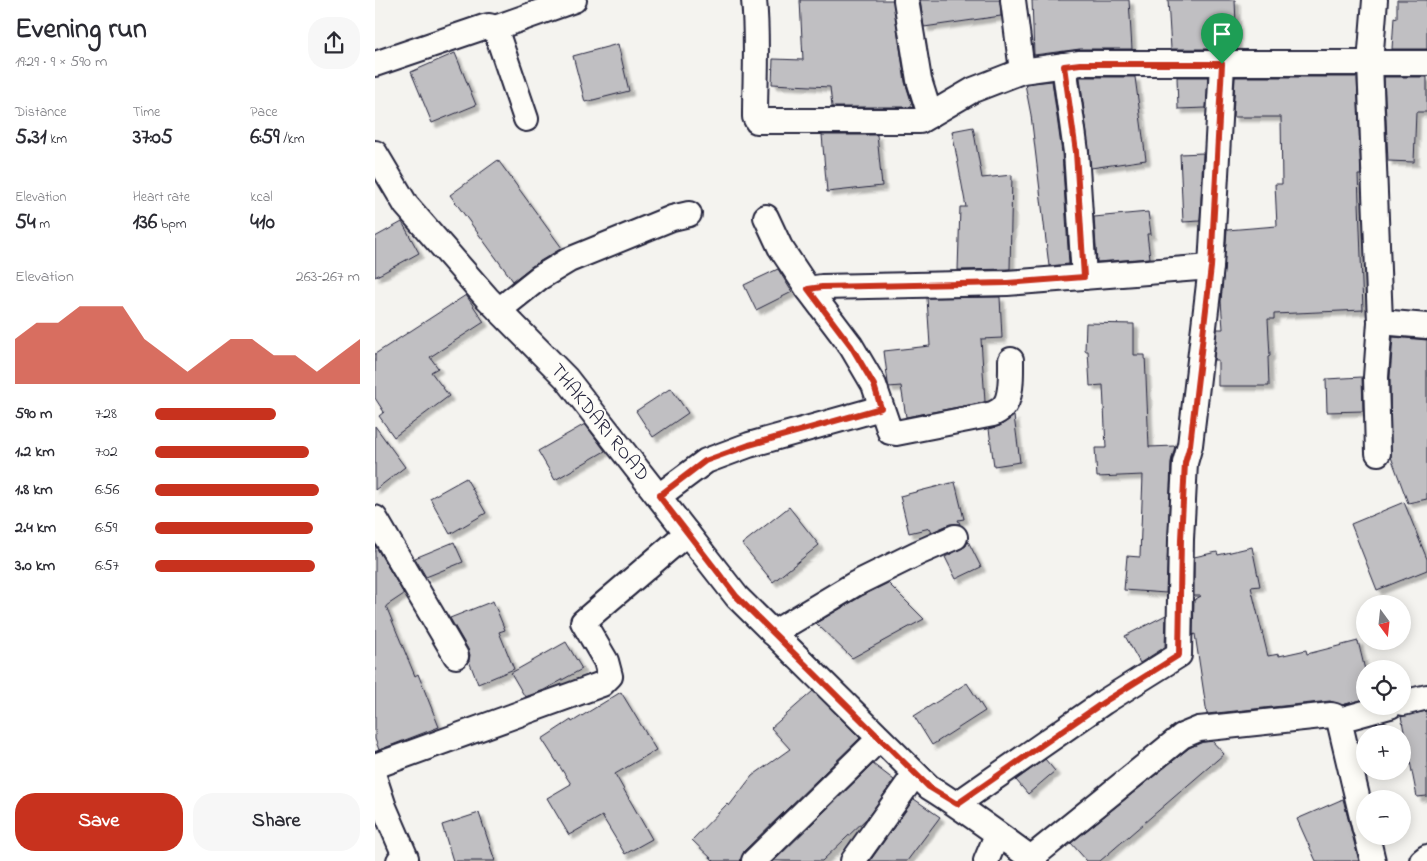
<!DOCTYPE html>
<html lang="en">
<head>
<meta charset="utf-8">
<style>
	:root { --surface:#fff; --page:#f7f7f7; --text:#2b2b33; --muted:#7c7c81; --accent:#c8321e }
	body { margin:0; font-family:"Indie Flower",sans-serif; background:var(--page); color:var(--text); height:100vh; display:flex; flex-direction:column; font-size:19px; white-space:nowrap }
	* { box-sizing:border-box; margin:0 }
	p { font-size:16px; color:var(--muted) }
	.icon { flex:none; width:28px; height:28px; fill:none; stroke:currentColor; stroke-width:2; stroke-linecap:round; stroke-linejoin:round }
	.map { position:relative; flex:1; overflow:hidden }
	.side { display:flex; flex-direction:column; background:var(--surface); width:375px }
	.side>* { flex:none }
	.needle { width:32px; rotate:165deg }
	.controls { position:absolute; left:981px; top:595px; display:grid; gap:10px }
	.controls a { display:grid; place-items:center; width:55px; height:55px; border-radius:50%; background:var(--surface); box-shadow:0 2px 12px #0003; font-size:25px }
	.pin { position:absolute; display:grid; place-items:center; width:42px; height:42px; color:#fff; margin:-51px -21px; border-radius:50% 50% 50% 0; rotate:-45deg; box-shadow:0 0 5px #0007 }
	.pin .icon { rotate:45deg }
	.round { display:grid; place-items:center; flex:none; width:52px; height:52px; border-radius:20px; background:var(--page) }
	.overview { display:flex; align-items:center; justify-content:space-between; height:85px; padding:0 15px }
	h1 { font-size:28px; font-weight:700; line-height:38px }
	.metrics { display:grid; grid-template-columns:repeat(3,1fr); gap:8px; height:85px; padding:5px 15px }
	.metrics div { display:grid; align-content:center }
	.metrics b { font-size:21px; font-weight:700 }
	.metrics small { font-size:14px; font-weight:400 }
	.metrics p { font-size:14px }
	.chart { height:140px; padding:10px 15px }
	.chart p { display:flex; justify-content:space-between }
	.chart svg { width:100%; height:90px; margin-top:5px; fill:var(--accent); opacity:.7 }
	.action { display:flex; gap:10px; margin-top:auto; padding:10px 15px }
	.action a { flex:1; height:58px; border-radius:20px; background:var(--accent); color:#fff; font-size:20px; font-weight:700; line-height:58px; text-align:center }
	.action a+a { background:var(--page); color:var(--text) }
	ul { padding:0 15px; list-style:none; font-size:16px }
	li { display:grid; grid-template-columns:80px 60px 1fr; align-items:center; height:38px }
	li i { height:12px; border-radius:6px; background:var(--accent) }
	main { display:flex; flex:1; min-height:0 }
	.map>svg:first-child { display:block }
</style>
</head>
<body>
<main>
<section class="side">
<div class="overview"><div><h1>Evening run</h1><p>19:29 · 9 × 590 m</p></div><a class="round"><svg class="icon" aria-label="share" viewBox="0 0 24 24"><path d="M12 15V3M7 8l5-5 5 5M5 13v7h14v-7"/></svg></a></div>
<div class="metrics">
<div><p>Distance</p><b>5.31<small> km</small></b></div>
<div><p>Time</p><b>37:05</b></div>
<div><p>Pace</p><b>6:59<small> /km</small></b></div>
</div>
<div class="metrics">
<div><p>Elevation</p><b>54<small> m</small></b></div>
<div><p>Heart rate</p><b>136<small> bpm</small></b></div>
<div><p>kcal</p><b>410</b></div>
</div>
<div class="chart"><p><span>Elevation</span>263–267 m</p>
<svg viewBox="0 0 160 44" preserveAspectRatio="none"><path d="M0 44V22L10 14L20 14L30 6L40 6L50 6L60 22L70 30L80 38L90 30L100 22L110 22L120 30L130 30L140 38L150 30L160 22V44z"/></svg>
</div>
<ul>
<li><b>590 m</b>7:28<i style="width:59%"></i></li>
<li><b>1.2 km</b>7:02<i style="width:75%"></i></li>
<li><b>1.8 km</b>6:56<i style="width:80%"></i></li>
<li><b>2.4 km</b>6:59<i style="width:77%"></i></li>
<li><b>3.0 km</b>6:57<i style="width:78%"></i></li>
</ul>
<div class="action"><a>Save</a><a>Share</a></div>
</section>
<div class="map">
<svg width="1052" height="861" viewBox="0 0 1052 861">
	<defs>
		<filter id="shadow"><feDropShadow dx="4.5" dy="4.5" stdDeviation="1" flood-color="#0004"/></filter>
	</defs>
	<rect width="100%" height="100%" fill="#f4f3ef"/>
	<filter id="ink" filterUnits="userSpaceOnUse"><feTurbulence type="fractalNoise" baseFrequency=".02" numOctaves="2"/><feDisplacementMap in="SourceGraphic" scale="10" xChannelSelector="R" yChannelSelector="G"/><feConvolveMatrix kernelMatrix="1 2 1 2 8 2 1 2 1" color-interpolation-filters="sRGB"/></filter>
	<g filter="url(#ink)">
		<g fill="#c0bfc2" stroke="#22223b" filter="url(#shadow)">
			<path d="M425,0H518L530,82L538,107H457L455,87L397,84L398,59L428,60Z"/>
			<path d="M545,0H625L626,16L549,27Z"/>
			<path d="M657,0H754L757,49H705L659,55Z"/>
			<path d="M793,0H860L862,49H796Z"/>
			<path d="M1022,0H1052V49H1017L1019,17L1022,18Z"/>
			<path d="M243,44L254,91L210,102L198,56Z"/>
			<path d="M80,53L101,105L57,123L36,72Z"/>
			<path d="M705,77H760L771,160L716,168Z"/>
			<path d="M802,77H833L831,108L803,109Z"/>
			<path d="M860,77H982L986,175H983L988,310L899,314V319H893L895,356L893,357L894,386H843V360H839L842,329H848L846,301L852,230L902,226L900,184H907L906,117H858Z"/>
			<path d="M1009,77H1052V112H1041L1039,162L1013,161Z"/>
			<path d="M677,81L687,153L694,264L674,266L656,115L650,84Z"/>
			<path d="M598,127L607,178L637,175L635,269L583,270L585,207H591L577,131Z"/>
			<path d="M447,135H502L507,186L452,192Z"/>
			<path d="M828,153L825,221L808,222L805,154Z"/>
			<path d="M123,160L187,248L157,266L138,281L75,195Z"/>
			<path d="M773,212L776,234H772L775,258L722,262L719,217Z"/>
			<path d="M27,222L44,253L0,277V237Z"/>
			<path d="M403,269L417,292L381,310L369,285Z"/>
			<path d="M91,295L109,322L55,357L63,368L56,372L74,396L19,437L4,416L9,412L0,398V354Z"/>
			<path d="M625,297L627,338L606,339L610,402L531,417L526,386L514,387L513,383L509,351L555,346L552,298Z"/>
			<path d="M711,323L759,324V355H770L774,447L800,446L796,462L791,593L749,590L752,556L765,557L768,475L722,477L720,448H731L728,385L715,386L713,351H710Z"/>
			<path d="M1018,337L1052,340V499L1033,503L1016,457L1015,377Z"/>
			<path d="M987,377L988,411L952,412L951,379Z"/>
			<path d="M296,388L313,413L278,437L261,411Z"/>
			<path d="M639,416L645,462L619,466L614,429L625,426Z"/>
			<path d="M210,424L230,451L180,480L163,451Z"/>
			<path d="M0,426L30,467L0,490Z"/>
			<path d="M91,478L111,513L75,534L55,498Z"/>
			<path d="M580,482L589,519L583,520L585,524H575L557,532L555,528L534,533L525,496Z"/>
			<path d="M1029,502L1052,559V570L1002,590L976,524Z"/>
			<path d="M414,507L444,545L398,582L367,544Z"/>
			<path d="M593,541L606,567L581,579L570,557L586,549L591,546Z"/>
			<path d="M79,542L88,562L51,577L40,558Z"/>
			<path d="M0,545L29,594L11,606L40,676L43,674L64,727L4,750L0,739Z"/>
			<path d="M877,547L885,586L876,587L893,656L904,654V656L931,650L932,654L983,641L990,670V699L967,705L955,701L832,714L820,634L818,635L819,600L826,596H819V557L842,552L843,555Z"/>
			<path d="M513,583L549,619L477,658L441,623L487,596Z"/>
			<path d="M118,601L130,630L124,632L139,669L103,684L94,661L95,655L93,649L75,618Z"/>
			<path d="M791,615L790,647L765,663L750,636Z"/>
			<path d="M191,642L207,669L169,690L150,697L136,673Z"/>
			<path d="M592,683L610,711L557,745L539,716Z"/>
			<path d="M438,691L485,738L369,851L366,861H339L317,840L352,804L354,806L377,776L415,749L396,728Z"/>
			<path d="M246,692L281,750L240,774L277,839L250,854L227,816L194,835L172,798L196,784L167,739L196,720L197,722Z"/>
			<path d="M1052,711V796L1042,797L1026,716Z"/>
			<path d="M837,741L849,754L725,861H712L696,843L814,748L827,742Z"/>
			<path d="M670,759L680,771L653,794L641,780Z"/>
			<path d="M498,764L519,780L492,818L447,861H399Z"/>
			<path d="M539,799L565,817L532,861H495Z"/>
			<path d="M968,799L984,861H941L922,819Z"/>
			<path d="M104,813L120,861H78L67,825Z"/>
		</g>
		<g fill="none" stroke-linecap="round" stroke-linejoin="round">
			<defs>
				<g id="minor">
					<path d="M379,0C383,39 380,78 380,117L382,121H545L598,90L647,71L705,63H1052"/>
					<path d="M531,0L544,80L555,115"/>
					<path d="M638,0L647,71"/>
					<path d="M1000,0L995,63L1005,322L1001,377L1003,453"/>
					<path d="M120,28L199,0"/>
					<path d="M0,64L109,27L114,26L120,28L151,119"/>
					<path d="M689,65L701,152L709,277"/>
					<path d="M0,153L31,205L112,298L191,378L362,597L554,787C591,810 625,836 660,861"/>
					<path d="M391,217L405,247L433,289L476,346L499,385L515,432L521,433L618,414C621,412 626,410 628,407C637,398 636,373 636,360"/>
					<path d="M433,289L447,287L632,283L836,267"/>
					<path d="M124,310L164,278L194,260L297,218L314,214"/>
					<path d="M1005,322L1052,326"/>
					<path d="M284,496L331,461L374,445L506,408"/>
					<path d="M0,518L81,656"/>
					<path d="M398,633L480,584L543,553L580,537"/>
					<path d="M1028,703L1052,697"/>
					<path d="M964,720L1015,706"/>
					<path d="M0,766L227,684L235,676L231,661L208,622L312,533"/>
					<path d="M0,780L9,807L31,858L24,861"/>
					<path d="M582,804L729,702L804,655L806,539L810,463L815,445L836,267L847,64"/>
					<path d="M992,836L998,861"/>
					<path d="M656,858L807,736L824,729L956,715L960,716L964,720L990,830"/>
					<path d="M379,861L504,739"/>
					<path d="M478,861L540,774"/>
					<path d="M611,861L622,835"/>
					<path d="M1047,861L1052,857"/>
				</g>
			</defs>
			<use href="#minor" stroke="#22223b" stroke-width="28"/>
			<use href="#minor" stroke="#fdfcf7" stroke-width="24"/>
		</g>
	</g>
	<g fill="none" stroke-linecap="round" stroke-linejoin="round" filter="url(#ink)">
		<defs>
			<path id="route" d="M705,64H847L836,267L815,445L810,463L806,539L804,655L729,702L582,804L554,787L362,597L284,496L330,461L374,445L506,408L499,385L476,346L433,289L447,287L632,283L709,277L701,152L689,66Z"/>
		</defs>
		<use href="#route" stroke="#fff" stroke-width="10"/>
		<use href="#route" stroke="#c8321e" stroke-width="6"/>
	</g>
	<g text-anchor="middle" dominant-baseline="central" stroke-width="4" stroke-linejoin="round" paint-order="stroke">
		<g font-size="20" fill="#22223b" stroke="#fdfcf7">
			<text transform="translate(224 423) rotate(51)">THAKDARI ROAD</text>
		</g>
	</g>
</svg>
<div class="controls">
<a><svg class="needle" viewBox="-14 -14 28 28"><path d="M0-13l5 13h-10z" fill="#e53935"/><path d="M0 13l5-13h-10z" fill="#7c7c81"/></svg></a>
<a><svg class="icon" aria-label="locate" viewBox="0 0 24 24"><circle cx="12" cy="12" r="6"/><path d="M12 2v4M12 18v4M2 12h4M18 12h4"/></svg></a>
<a>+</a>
<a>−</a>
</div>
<div class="pin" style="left:847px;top:64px;background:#1e9e55"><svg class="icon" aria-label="arrive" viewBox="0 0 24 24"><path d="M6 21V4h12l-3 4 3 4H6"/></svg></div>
</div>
</main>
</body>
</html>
